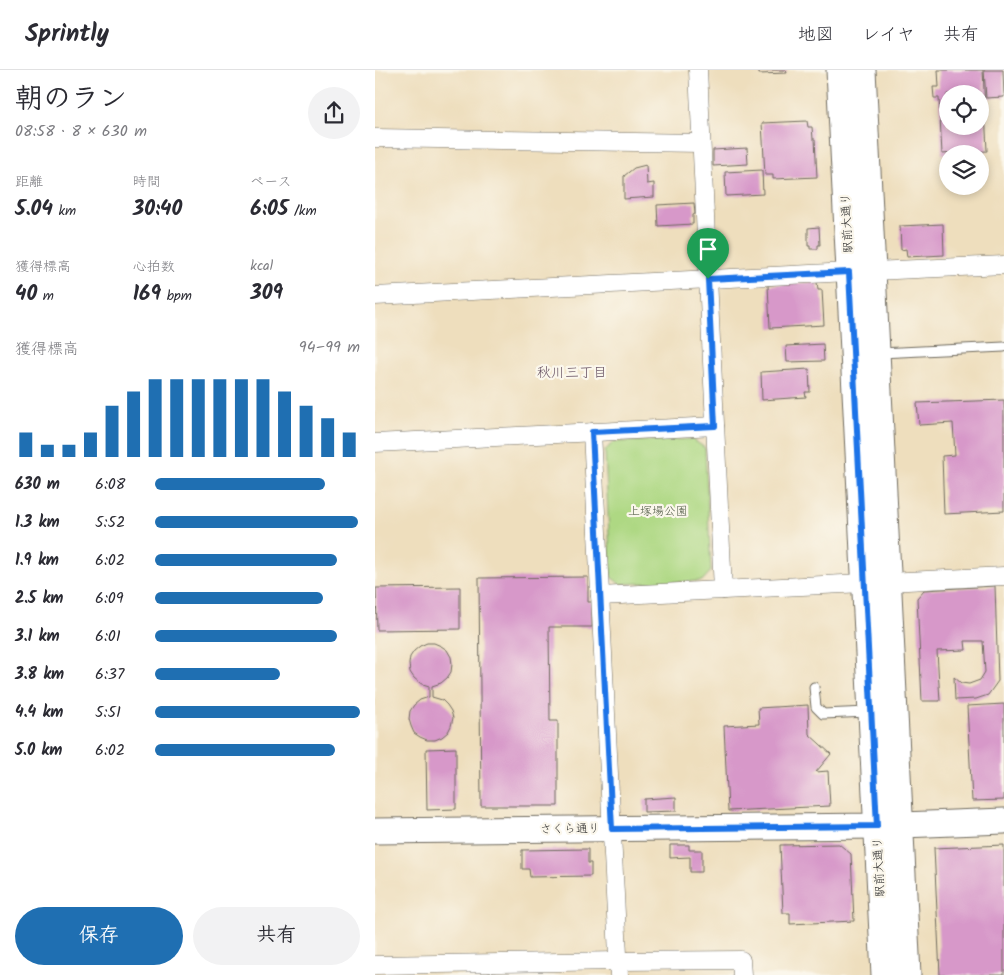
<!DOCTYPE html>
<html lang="ja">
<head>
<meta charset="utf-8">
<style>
	:root { --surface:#fff; --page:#f2f2f3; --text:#2b2b33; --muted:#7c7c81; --line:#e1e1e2; --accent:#1f6fb2 }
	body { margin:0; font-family:Kalam,"Klee One",sans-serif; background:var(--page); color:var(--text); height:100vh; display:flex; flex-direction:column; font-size:19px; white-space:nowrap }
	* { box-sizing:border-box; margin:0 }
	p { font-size:16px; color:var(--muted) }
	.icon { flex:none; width:28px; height:28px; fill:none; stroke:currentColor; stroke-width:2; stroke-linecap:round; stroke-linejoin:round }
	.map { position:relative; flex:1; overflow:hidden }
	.side { display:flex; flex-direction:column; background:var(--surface); width:375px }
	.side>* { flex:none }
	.buttons { position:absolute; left:564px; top:15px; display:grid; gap:10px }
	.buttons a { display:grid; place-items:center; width:50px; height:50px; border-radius:50%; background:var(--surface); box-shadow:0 2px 8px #0003; font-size:25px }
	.pin { position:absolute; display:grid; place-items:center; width:42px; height:42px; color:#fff; margin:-51px -21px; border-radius:50% 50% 50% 0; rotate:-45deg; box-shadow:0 0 5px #0007 }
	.pin .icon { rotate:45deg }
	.round { display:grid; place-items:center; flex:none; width:52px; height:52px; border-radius:26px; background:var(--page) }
	.summary { display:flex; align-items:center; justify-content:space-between; height:85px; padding:0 15px }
	h1 { font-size:28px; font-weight:800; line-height:38px }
	.metrics { display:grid; grid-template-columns:repeat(3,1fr); gap:8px; height:85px; padding:5px 15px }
	.metrics div { display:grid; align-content:center }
	.metrics b { font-size:21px; font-weight:800 }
	.metrics small { font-size:14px; font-weight:400 }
	.metrics p { font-size:14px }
	.chart { height:140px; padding:10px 15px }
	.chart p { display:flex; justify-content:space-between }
	.chart svg { width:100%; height:90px; margin-top:5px; stroke:var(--accent); stroke-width:6 }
	.action { display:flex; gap:10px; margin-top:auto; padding:10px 15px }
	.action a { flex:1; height:58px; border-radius:30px; background:var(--accent); color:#fff; font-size:20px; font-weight:800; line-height:58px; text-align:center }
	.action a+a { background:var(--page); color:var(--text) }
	ul { padding:0 15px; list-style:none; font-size:16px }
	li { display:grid; grid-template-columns:80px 60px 1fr; align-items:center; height:38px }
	li i { height:12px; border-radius:6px; background:var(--accent) }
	header { display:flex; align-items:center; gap:30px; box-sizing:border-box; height:70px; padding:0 25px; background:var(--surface); border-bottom:1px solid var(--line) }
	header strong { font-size:24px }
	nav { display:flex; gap:28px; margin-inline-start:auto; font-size:18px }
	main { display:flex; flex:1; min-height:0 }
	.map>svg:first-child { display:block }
</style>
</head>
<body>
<header>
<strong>Sprintly</strong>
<nav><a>地図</a><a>レイヤ</a><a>共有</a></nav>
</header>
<main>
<section class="side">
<div class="summary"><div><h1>朝のラン</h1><p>08:58 · 8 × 630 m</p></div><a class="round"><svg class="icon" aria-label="share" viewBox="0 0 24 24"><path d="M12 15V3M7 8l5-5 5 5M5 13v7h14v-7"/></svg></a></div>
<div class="metrics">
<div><p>距離</p><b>5.04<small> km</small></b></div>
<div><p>時間</p><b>30:40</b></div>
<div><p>ペース</p><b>6:05<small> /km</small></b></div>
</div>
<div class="metrics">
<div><p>獲得標高</p><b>40<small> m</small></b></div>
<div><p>心拍数</p><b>169<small> bpm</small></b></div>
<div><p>kcal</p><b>309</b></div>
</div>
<div class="chart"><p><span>獲得標高</span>94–99 m</p>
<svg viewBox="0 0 160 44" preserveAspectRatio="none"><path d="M5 44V32M15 44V38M25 44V38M35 44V32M45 44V19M55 44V12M65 44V6M75 44V6M85 44V6M95 44V6M105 44V6M115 44V6M125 44V12M135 44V19M145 44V25M155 44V32"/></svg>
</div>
<ul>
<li><b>630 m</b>6:08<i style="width:83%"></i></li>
<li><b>1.3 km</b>5:52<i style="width:99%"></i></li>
<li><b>1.9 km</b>6:02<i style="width:89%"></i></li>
<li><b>2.5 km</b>6:09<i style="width:82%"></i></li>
<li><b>3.1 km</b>6:01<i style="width:89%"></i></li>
<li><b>3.8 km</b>6:37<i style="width:61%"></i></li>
<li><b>4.4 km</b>5:51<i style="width:100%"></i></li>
<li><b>5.0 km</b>6:02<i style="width:88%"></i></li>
</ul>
<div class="action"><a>保存</a><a>共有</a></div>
</section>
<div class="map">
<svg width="629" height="905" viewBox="0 0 629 905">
	<rect width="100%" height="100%" fill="#fbf7ec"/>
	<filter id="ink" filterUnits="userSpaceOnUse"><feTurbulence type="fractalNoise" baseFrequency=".02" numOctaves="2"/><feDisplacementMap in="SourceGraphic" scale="10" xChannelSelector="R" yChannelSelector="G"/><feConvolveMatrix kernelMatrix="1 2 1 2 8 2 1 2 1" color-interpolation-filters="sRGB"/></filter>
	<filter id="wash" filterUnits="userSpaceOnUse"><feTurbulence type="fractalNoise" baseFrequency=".0096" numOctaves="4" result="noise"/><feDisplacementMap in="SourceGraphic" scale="20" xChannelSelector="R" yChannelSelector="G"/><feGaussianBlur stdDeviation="1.12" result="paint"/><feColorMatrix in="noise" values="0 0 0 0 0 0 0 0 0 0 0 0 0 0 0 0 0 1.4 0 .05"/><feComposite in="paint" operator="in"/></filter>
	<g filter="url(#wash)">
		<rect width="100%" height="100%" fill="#eedebd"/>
		<path fill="#aed883" stroke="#6c8257" d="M317,369L330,378L336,501L327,511L245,514L236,507L230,381L238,372Z"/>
		<g id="blocks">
			<g fill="#d798c9" fill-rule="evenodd">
				<path d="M384,0H411L412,3L384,4Z"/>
				<path d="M563,0H608L612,81L567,84L564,28H559L558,17H564ZM572,24H605V56H572Z"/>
				<path d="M609,0H628L629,27L611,28Z"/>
				<path d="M432,51L433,57H437L438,69H440L442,107L398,109V105H390L387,53Z"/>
				<path d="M372,78L373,94L338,96V80Z"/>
				<path d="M271,95L272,114L279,113V127L249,129V106L259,98Z"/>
				<path d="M387,100L388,124L351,126L350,102Z"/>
				<path d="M319,133L320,144L318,145V154L283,156L282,135Z"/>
				<path d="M568,154L569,185L532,187L531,179L526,180L525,156Z"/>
				<path d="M444,157L445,175H443V179H435V176H433V158Z"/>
				<path d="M442,212L443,220H447L449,255L395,258L393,215Z"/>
				<path d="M448,274L449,291L412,292L411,276Z"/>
				<path d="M434,299L435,322H430L431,327L387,330L386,302Z"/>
				<path d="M629,330V441L569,444L567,386L580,385L578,353L544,355L542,333Z"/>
				<path d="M213,507V532H217V557H174L175,651H183V736H106L104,508Z"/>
				<path d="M620,516L623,611L613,625L601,629L580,630L579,607L586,613L594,614L605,610L610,602L608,571H590L591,580L562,581L565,631H547L542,528L549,520Z"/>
				<path d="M85,517V559L2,560L1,518Z"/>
				<path d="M52,573H59L66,576L72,580L76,587L77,594L76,602L72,608L66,613L57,616V627L67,630L72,635L76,641L78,648L76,656L73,662L67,667L60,670H52L45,667L39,663L36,656L34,649L35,641L39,635L45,630L54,627V616L45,613L39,608L35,602L34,594L35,587L39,581L45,576Z"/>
				<path d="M629,634V730L597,731L592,636Z"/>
				<path d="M433,635L434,664L456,684L441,702L453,701L455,736L353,741L349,656L384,654L383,638Z"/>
				<path d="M81,678V739L52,740L51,679Z"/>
				<path d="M301,727V741L269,742V729Z"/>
				<path d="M464,774L476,784L479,851L415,854V843H408L405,775Z"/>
				<path d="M295,775H314V780H327V802H315V787L295,788Z"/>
				<path d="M629,775V905H565L559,778Z"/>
				<path d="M213,779V793H216V806L155,807L154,799H147V780Z"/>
			</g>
		</g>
	</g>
	<g filter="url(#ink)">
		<use href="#blocks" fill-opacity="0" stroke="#6f6a5e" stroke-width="1"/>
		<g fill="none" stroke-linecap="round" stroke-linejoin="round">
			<defs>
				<g id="lane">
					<path d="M505,283L629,277"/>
					<path d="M439,617L441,637L448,644L493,642"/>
				</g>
				<g id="street">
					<path d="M323,0L348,520"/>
					<path d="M0,68L326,73"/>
					<path d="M498,201L629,195"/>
					<path d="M0,226L474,202"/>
					<path d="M217,362L244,905"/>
					<path d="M0,373L340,356"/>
					<path d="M513,512L629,506"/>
					<path d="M225,526L489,513"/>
					<path d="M0,895L243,891L366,890L367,905"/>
				</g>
				<g id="secondary">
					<path d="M464,0L509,905"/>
					<path d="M488,0L533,905"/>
					<path d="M0,761L502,756L629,751"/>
				</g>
			</defs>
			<use href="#lane" stroke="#6f6a5e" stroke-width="11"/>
			<use href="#street" stroke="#6f6a5e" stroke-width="19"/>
			<use href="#secondary" stroke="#6f6a5e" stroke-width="27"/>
			<use href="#lane" stroke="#fff" stroke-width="9"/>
			<use href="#street" stroke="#fff" stroke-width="18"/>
			<use href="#secondary" stroke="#fff" stroke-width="25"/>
		</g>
	</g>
	<g fill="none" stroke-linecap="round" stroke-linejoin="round" filter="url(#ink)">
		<defs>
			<path id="route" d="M474,202L502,756L237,759L217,362L340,356L333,209Z"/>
		</defs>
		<use href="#route" stroke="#fff" stroke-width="10"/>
		<use href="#route" stroke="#1a73e8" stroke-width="6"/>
	</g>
	<g text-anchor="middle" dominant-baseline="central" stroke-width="4.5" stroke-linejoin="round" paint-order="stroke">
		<g font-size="12" fill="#2b2b2b" stroke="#fbf7ec">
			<text transform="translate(472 153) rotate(-93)">駅前大通り</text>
			<text transform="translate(195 759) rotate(-1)">さくら通り</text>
			<text transform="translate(504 797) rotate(-93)">駅前大通り</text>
		</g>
		<g font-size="12" fill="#4c5641" stroke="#fbf7ec">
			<text x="283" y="441">上塚場公園</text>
		</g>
		<g font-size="14" fill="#675162" stroke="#fbf7ec">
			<text x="197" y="303">秋川三丁目</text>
		</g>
	</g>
</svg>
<div class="buttons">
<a><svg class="icon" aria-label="locate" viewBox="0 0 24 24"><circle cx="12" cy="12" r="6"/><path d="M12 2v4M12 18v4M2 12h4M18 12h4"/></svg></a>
<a><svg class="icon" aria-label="layers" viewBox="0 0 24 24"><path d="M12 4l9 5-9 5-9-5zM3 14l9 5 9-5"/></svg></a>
</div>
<div class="pin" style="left:333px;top:209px;background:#1e9e55"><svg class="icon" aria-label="arrive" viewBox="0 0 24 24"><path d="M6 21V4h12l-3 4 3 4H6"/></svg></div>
</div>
</main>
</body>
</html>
